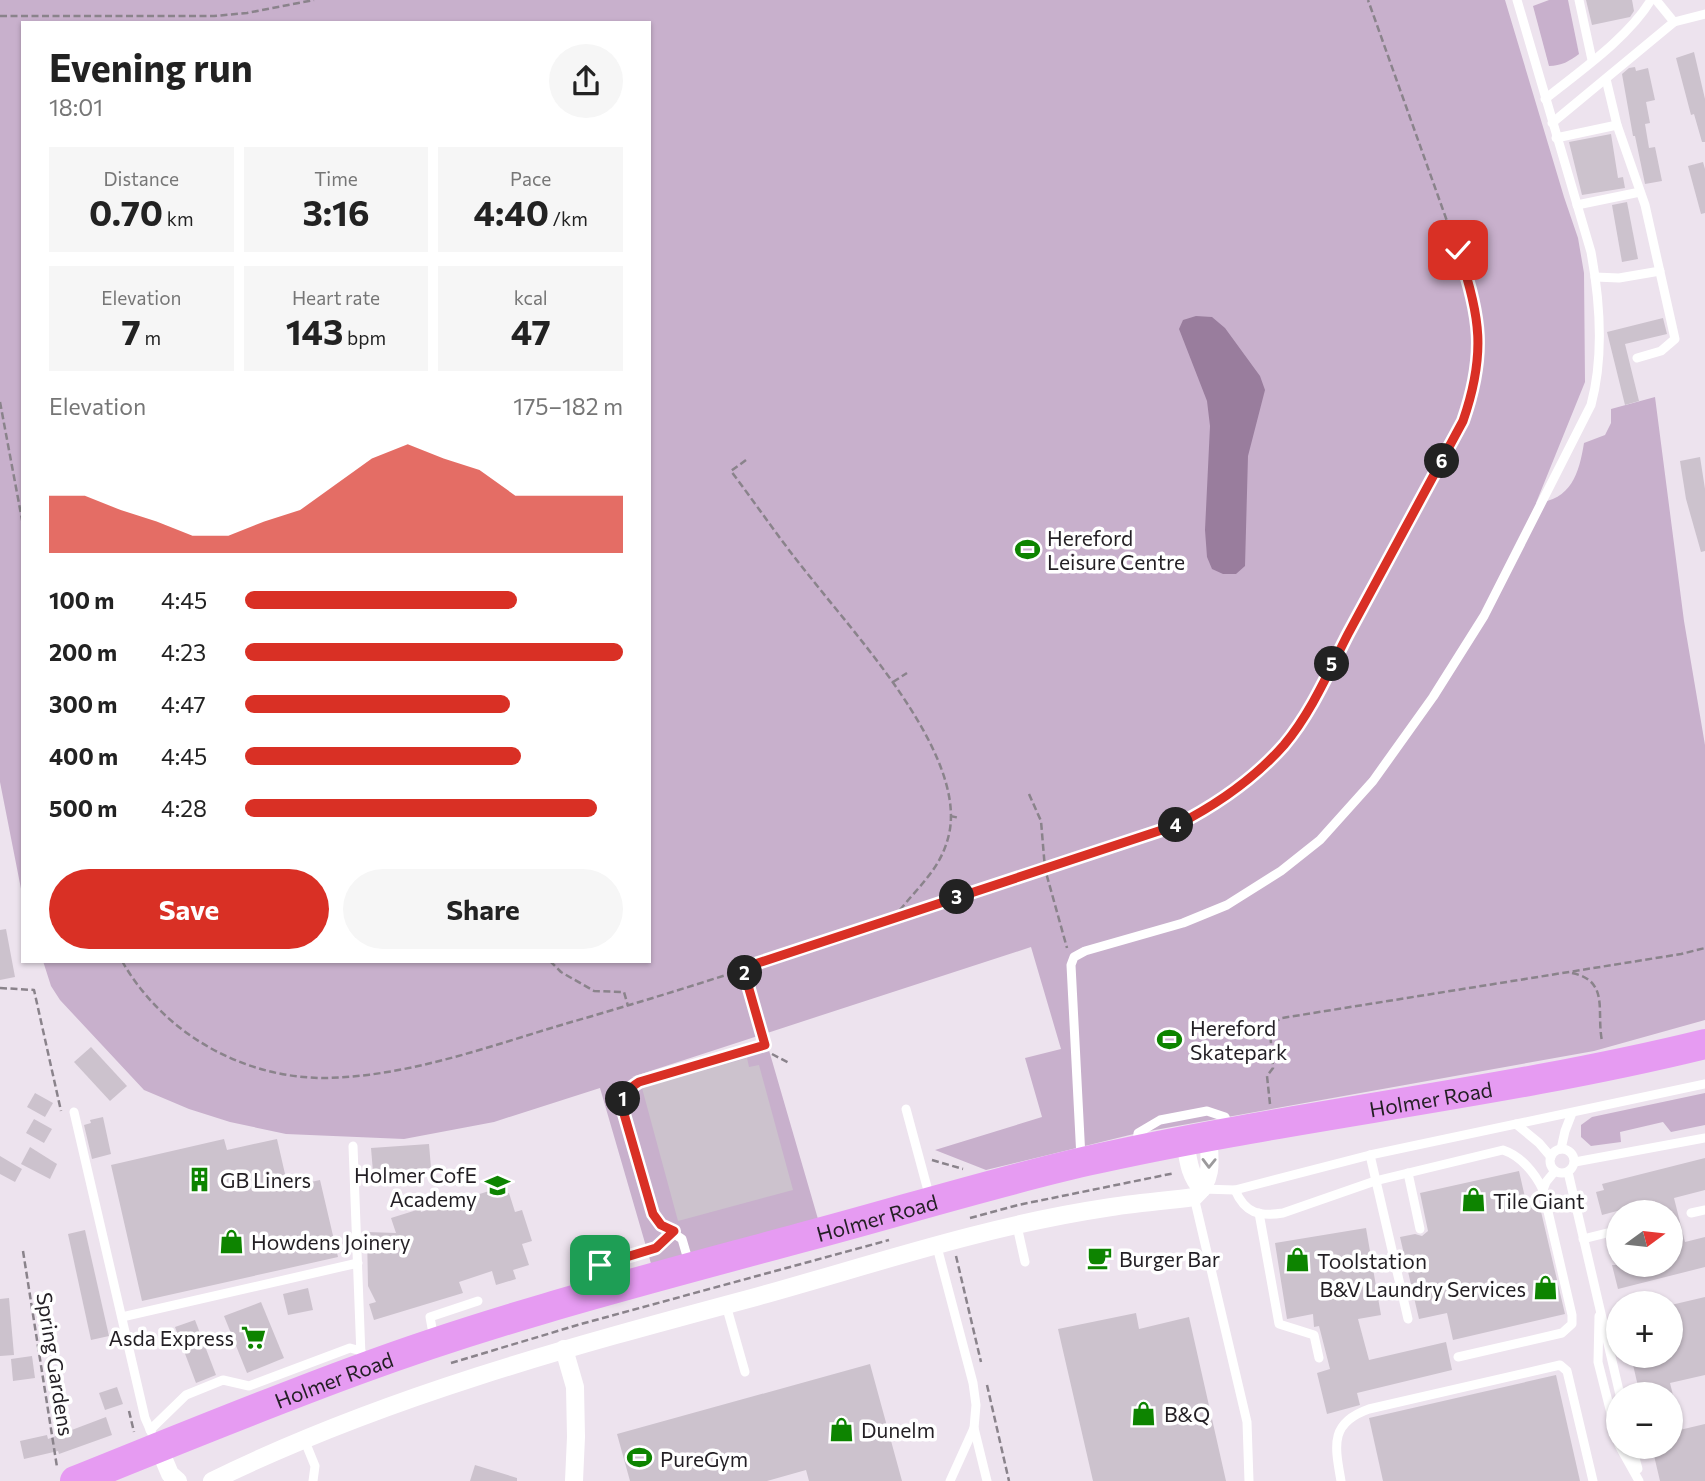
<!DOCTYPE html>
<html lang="en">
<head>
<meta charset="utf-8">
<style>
	:root { --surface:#fff; --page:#f6f6f6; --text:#222; --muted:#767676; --accent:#d93025 }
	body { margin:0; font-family:Commissioner,sans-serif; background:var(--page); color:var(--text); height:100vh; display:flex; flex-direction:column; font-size:26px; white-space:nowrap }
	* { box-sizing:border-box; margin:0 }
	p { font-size:23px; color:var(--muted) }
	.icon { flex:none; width:38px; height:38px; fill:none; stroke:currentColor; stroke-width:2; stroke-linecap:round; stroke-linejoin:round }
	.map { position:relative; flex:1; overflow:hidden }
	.side { position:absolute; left:21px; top:21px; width:630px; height:942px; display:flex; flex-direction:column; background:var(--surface); border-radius:0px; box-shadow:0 2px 5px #0004 }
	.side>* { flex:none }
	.needle { width:46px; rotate:75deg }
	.fabs { position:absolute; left:1606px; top:1200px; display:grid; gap:14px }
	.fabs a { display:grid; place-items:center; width:77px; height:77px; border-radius:50%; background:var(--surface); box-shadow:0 2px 5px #0004; font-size:35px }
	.pin { position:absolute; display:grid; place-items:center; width:60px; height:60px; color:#fff; margin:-30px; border-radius:14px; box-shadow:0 4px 10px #0006 }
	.km { position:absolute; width:35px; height:35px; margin:-18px; border-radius:50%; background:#222; color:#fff; font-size:19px; line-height:35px; text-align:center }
	.round { display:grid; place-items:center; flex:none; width:74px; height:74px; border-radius:37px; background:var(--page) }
	.headline { display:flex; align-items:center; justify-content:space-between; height:119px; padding:0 28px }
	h1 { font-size:38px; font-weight:700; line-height:52px }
	.stats { display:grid; grid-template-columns:repeat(3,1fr); gap:10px; height:119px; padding:7px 28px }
	.stats div { display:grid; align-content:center; border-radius:0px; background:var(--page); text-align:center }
	.stats b { font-size:35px; font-weight:700 }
	.stats small { font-size:19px; font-weight:400 }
	.stats p { font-size:19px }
	.chart { height:196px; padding:14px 28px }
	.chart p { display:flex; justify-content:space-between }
	.chart svg { width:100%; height:126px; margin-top:7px; fill:var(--accent); opacity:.7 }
	.primary-button { display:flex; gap:14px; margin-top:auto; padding:14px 28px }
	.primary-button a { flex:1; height:80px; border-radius:42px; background:var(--accent); color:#fff; font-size:28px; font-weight:700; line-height:80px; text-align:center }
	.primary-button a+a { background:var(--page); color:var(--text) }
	ul { padding:0 28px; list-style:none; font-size:23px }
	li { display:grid; grid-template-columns:112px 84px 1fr; align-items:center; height:52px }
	li i { height:18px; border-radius:9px; background:var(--accent) }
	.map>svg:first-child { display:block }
</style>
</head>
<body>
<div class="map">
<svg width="1705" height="1481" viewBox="0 0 1705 1481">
	<rect width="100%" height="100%" fill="#ede3ee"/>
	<g fill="#c8b0cc">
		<path d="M0,0H1505L1564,197L1578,238L1584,273L1585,382L1536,503C1571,500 1579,474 1584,443L1605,435L1611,423V409L1655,397L1684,621L1705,745V1020L1594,1051L1138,1133L986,1170L935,1150L1042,1117L1025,1058L1061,1049L1031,947L632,1077L766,1040L818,1219L652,1267L600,1088L494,1122L404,1139L286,1134L230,1122L189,1109L144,1090L60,1000L51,986L43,961H649V23H23V899L0,782Z"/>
		<path d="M1549,0H1568L1579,54C1570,61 1561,66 1549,66L1533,6Z"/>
		<path d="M1705,1093V1125L1671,1132L1663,1122L1620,1132L1621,1142L1591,1146L1581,1137V1125L1592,1117Z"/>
	</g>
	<path fill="#997d9d" d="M1196,316L1212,317L1225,328L1260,376L1265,390L1248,456L1245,566L1236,574H1223L1212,569L1207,557L1205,530L1210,426L1207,401L1179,329L1183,320Z"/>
	<g fill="#ccc2cd">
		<path d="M1586,0H1632L1634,11L1630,17L1592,25Z"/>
		<path d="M1694,52L1705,99V142H1702L1694,114L1691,115L1676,58Z"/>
		<path d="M1635,67L1636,71L1648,68L1655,100L1646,102L1650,123L1645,124L1649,148L1655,147L1662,181L1645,184L1635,136H1633L1622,74L1629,68Z"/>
		<path d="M1611,134L1618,178L1623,177L1625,188L1582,195L1569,142Z"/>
		<path d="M1703,162L1705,169V213L1701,214L1688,166Z"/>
		<path d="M1627,202L1638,259L1622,262L1612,205Z"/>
		<path d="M1663,318L1667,334L1625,344L1639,401L1625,405L1607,332Z"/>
		<path d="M1700,457L1705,489V551L1701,552L1686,499L1680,461Z"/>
		<path d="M6,929L15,977L0,980V930Z"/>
		<path d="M91,1047L127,1086L110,1101L74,1062Z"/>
		<path d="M747,1058L749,1067L759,1065L793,1190L678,1221L642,1088Z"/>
		<path d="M35,1093L53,1103L45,1117L27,1107Z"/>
		<path d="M103,1117L111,1154L92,1159L84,1125L91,1123L90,1120Z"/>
		<path d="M34,1119L52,1129L44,1143L26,1133Z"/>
		<path d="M224,1139L227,1150L277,1139L288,1187L320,1180L338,1257L142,1301L111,1165Z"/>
		<path d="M429,1144L431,1168L373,1172L371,1148Z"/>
		<path d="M30,1147L57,1164L50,1179L21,1164Z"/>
		<path d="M0,1156L22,1169L15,1182L0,1174Z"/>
		<path d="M1705,1158V1190L1674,1198L1685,1242L1705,1237V1267L1618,1289L1612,1265H1671V1213H1658L1655,1201L1602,1215L1596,1192L1604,1190L1602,1184Z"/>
		<path d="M1519,1171L1527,1206L1539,1203L1565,1314L1453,1340L1447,1313L1419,1319L1400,1237L1415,1234L1422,1236L1428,1231L1420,1193Z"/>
		<path d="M499,1188L501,1196L509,1193L515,1212L522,1210L532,1241L522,1244L529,1265L513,1270L516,1279L496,1285L492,1271L459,1282L463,1293L374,1320L369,1304L376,1302L368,1286L367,1232L396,1233L391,1218L420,1209L421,1212Z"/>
		<path d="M1366,1228L1381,1315L1358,1319L1369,1360L1446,1342L1452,1370L1357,1393L1360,1405L1327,1414L1317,1373L1330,1369L1319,1326L1314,1327L1313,1314L1287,1319L1275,1243Z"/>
		<path d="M85,1230L109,1336L91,1340L68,1234Z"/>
		<path d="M308,1288L313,1310L288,1315L283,1294Z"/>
		<path d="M1705,1297V1375L1670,1383L1673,1395H1640L1631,1356H1671V1305Z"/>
		<path d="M9,1298L14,1355L0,1356V1299Z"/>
		<path d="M261,1302L284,1358L247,1373L224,1316Z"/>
		<path d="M1136,1313L1139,1329L1189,1317L1226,1481H1093L1058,1329Z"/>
		<path d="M195,1320L216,1375L196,1383L175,1327Z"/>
		<path d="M32,1356L35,1378L13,1381L11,1359Z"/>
		<path d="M870,1364L902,1481H809L806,1470L767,1481H630L617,1434Z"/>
		<path d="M1556,1375L1580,1481H1383L1369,1418Z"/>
		<path d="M117,1387L123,1404L105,1410L99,1393Z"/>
		<path d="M106,1417L112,1435L59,1454L58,1451L24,1459L20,1441L47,1435L48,1439Z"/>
		<path d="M1705,1424V1481H1660L1652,1447H1671V1432Z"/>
		<path d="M475,1465L517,1478V1481H470Z"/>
	</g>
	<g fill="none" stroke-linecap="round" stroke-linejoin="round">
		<g stroke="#8a838b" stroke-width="2.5" stroke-dasharray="7 3.5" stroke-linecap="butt">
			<path d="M0,16H214L247,13L314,0"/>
			<path d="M0,402L23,525"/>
			<path d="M746,460L731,471C758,507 783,544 811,578C857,637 962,750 950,829C943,870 916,887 894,918"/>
			<path d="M893,682L907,673"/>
			<path d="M1029,794L1041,821L1045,869L1067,948"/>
			<path d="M950,816L960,818"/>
			<path d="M122,961C163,1033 243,1079 327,1078C410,1076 490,1046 568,1023C761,968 949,899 1140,839C1208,813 1259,781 1301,721L1463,421C1480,373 1482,341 1472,291L1368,0"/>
			<path d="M550,961L561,972L594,991L624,992L628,1006"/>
			<path d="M743,968L762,1032"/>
			<path d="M1572,973C1610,981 1596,1011 1602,1041"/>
			<path d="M0,988L34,990L61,1111"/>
			<path d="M772,1054L789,1063"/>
			<path d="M1270,1104L1267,1076L1273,1068L1270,1031L1273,1023L1282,1018L1681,954L1705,948"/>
			<path d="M932,1160L963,1169"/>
			<path d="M970,1218L1018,1205L1175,1173"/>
			<path d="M23,1251L57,1467"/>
			<path d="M956,1256L981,1362"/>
			<path d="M600,1265L656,1248L665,1242"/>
			<path d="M451,1363L581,1324L889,1240"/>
			<path d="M987,1385L1009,1481"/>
			<path d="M129,1411L134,1432"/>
		</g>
		<g stroke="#fff" stroke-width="9">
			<path d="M1579,0L1592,60"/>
			<path d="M1656,0L1674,22"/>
			<path d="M1606,79L1617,125L1645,205L1675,339L1661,351L1637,358"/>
			<path d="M1545,99C1580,71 1628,38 1651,0"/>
			<path d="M1552,123L1674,22L1705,14"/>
			<path d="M1556,138L1617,125"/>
			<path d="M1577,205L1640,192"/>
			<path d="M1595,277L1619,278L1660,271"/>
			<path d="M906,1109L930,1198"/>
			<path d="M74,1112L145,1418L156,1443"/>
			<path d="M1516,1124L1539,1143L1551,1157"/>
			<path d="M353,1146L361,1356"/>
			<path d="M1137,1146L1138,1133L1160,1120L1207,1111L1225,1117L1229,1127"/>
			<circle cx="1562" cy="1161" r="12"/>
			<path d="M1561,1149L1565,1131L1572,1113"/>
			<path d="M1370,1155L1408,1319"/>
			<path d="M1081,1158L1071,965L1074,957L1085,951L1183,923L1227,905L1281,871L1320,840L1373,781L1433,697L1484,616L1591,405C1604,357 1600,301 1591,252L1517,0"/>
			<path d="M1575,1162L1705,1138"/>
			<path d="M1568,1172L1620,1395"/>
			<path d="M1408,1173L1420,1229"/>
			<path d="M1202,1189L1235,1190L1370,1155L1705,1084"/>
			<path d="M1235,1190C1245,1213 1259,1217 1283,1213L1375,1181L1503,1150C1521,1156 1535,1173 1543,1190"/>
			<path d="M1194,1197L1247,1422L1249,1481"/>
			<path d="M1259,1213L1279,1324L1314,1335L1319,1358"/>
			<path d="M1691,1213L1705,1210"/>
			<path d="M1017,1226L1025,1262"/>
			<path d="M1583,1239L1619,1230"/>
			<path d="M937,1247L973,1383L976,1405L974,1428L950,1481"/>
			<path d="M689,1263L682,1239L661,1225L653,1215L622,1107C623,1094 628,1089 639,1081L765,1045"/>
			<path d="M726,1305L745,1372"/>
			<path d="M1599,1316L1598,1362L1619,1445"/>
			<path d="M122,1317L358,1263"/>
			<path d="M434,1339L430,1317L478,1301"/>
			<path d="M1458,1357L1562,1333L1572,1324V1315L1543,1190L1546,1182L1555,1171"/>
			<path d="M974,1428L987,1481"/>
			<path d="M150,1430L186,1395L223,1380L249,1386L350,1348L361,1351"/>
			<path d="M304,1439L315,1466L313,1481"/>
			<path d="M1620,1447L1639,1481"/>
			<path d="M1632,1447L1638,1469"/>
			<path d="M1341,1481C1335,1446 1329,1423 1369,1409L1560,1365L1567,1371L1593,1481"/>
		</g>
		<g stroke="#fff" stroke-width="18">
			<path d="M1185,1141C1188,1159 1189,1175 1202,1189"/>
			<path d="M564,1349L575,1387L576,1437L574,1481"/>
			<path d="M159,1448L170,1474L178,1481"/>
			<path d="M212,1481C383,1397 569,1347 752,1298C868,1266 985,1226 1105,1208C1135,1203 1165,1201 1194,1197C1214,1179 1210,1160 1208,1136"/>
		</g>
		<path stroke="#e69bf2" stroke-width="30" id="s1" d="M75,1481C170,1443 264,1404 360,1369C503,1316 653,1278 800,1238C895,1213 991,1183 1087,1161C1292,1115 1501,1094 1705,1044"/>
	</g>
	<defs><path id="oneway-chevron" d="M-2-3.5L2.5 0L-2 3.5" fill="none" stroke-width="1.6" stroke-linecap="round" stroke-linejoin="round" transform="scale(1.75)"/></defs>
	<use stroke="#9c9a9c" href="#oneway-chevron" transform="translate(1209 1163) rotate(91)"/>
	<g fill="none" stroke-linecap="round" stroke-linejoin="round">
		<defs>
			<path id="route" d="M600,1265L656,1248L674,1231L661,1225L653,1214L622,1107C623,1094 628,1089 639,1082L765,1045L743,968L1177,825C1218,804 1254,779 1284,745C1311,713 1329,671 1348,634C1386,563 1425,492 1463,421C1486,355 1481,316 1458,250"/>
		</defs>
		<use href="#route" stroke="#fff" stroke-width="14"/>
		<use href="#route" stroke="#d93025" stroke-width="9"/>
	</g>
	<defs>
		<symbol id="stadium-bare" viewBox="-9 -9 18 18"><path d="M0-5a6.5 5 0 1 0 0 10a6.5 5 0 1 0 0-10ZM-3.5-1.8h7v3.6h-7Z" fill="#0d8400" stroke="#fff" stroke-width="2.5" paint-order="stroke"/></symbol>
		<symbol id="building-bare" viewBox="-9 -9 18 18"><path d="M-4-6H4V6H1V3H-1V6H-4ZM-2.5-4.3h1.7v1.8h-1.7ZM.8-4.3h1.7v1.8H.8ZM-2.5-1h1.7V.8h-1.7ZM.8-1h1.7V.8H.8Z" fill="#0d8400" stroke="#fff" stroke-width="2.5" paint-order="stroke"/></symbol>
		<symbol id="school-bare" viewBox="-9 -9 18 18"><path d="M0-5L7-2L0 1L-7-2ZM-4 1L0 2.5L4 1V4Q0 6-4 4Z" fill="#0d8400" stroke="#fff" stroke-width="2.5" paint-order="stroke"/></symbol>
		<symbol id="shop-bare" viewBox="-9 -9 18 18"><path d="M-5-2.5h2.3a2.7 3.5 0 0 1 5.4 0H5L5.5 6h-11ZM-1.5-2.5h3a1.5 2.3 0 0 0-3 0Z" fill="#0d8400" stroke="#fff" stroke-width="2.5" paint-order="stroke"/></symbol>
		<symbol id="cafe-bare" viewBox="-9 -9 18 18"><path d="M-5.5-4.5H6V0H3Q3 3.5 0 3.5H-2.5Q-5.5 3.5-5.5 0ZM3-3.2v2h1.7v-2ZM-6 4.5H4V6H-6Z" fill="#0d8400" stroke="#fff" stroke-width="2.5" paint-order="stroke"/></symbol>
		<symbol id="supermarket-bare" viewBox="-9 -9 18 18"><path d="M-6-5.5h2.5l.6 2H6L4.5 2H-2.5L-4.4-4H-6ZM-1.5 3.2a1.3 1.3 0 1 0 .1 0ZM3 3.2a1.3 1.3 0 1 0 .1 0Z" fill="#0d8400" stroke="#fff" stroke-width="2.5" paint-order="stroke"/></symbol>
	</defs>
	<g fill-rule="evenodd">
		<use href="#stadium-bare" x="1010" y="532" width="35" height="35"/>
		<use href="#stadium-bare" x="1152" y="1022" width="35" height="35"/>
		<use href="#building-bare" x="182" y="1162" width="35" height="35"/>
		<use href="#school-bare" x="480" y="1168" width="35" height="35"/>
		<use href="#shop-bare" x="1456" y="1182" width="35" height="35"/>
		<use href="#shop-bare" x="214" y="1224" width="35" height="35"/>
		<use href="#cafe-bare" x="1082" y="1240" width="35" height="35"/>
		<use href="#shop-bare" x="1280" y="1242" width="35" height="35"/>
		<use href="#shop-bare" x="1528" y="1270" width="35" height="35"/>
		<use href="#supermarket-bare" x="236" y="1320" width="35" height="35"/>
		<use href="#shop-bare" x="1126" y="1396" width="35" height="35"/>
		<use href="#shop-bare" x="824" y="1412" width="35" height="35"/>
		<use href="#stadium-bare" x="622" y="1440" width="35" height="35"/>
	</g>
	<g text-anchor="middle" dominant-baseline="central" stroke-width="7" stroke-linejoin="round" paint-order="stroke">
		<g font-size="21" fill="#231f24" stroke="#fff" text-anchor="start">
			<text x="1047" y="537">Hereford<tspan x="1047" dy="24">Leisure Centre</tspan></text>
			<text x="1190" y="1027">Hereford<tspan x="1190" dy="24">Skatepark</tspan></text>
			<text x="477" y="1174" text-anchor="end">Holmer CofE<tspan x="477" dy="24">Academy</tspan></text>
			<text x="220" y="1179">GB Liners</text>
			<text x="1493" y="1200">Tile Giant</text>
			<text x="251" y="1241">Howdens Joinery</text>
			<text x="1119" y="1258">Burger Bar</text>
			<text x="1317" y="1260">Toolstation</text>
			<text x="1526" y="1288" text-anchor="end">B&amp;V Laundry Services</text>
			<text x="234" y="1337" text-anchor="end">Asda Express</text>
			<text x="1164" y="1413">B&amp;Q</text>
			<text x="861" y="1429">Dunelm</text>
			<text x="660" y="1458">PureGym</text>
		</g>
		<g font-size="21" fill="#231f24" stroke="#fff">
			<text stroke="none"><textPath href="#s1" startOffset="1412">Holmer Road</textPath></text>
			<text stroke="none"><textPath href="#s1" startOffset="845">Holmer Road</textPath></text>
			<text transform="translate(56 1364) rotate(81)">Spring Gardens</text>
			<text stroke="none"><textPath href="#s1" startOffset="278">Holmer Road</textPath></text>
		</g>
	</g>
</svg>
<div class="fabs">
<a><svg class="needle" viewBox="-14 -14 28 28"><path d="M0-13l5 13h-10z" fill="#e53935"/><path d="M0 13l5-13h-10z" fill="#767676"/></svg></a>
<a>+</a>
<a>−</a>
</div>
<div class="pin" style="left:600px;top:1265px;background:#1e9e55"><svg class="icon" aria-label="arrive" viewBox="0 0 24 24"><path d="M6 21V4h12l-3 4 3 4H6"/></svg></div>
<div class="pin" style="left:1458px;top:250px;background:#d93025"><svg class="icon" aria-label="check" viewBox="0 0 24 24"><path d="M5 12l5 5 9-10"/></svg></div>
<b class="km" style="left:623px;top:1099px">1</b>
<b class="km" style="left:745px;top:973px">2</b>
<b class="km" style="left:957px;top:897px">3</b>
<b class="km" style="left:1176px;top:825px">4</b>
<b class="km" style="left:1332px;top:664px">5</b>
<b class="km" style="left:1442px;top:461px">6</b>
<section class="side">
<div class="headline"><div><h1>Evening run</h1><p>18:01</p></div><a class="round"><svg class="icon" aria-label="share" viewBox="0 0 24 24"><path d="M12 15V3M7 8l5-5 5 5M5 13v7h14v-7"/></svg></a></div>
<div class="stats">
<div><p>Distance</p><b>0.70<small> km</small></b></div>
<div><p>Time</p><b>3:16</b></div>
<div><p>Pace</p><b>4:40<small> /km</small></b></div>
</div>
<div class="stats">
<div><p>Elevation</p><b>7<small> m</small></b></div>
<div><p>Heart rate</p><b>143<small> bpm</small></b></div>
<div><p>kcal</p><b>47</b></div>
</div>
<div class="chart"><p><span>Elevation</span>175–182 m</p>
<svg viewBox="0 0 160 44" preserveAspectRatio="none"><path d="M0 44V24L10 24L20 29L30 33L40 38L50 38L60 33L70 29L80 20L90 11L100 6L110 11L120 15L130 24L140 24L150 24L160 24V44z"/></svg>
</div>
<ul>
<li><b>100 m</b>4:45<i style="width:72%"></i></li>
<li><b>200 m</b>4:23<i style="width:100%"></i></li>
<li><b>300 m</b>4:47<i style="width:70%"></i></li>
<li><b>400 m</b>4:45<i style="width:73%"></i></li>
<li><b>500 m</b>4:28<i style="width:93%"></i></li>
</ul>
<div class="primary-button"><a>Save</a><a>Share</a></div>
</section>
</div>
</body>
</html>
